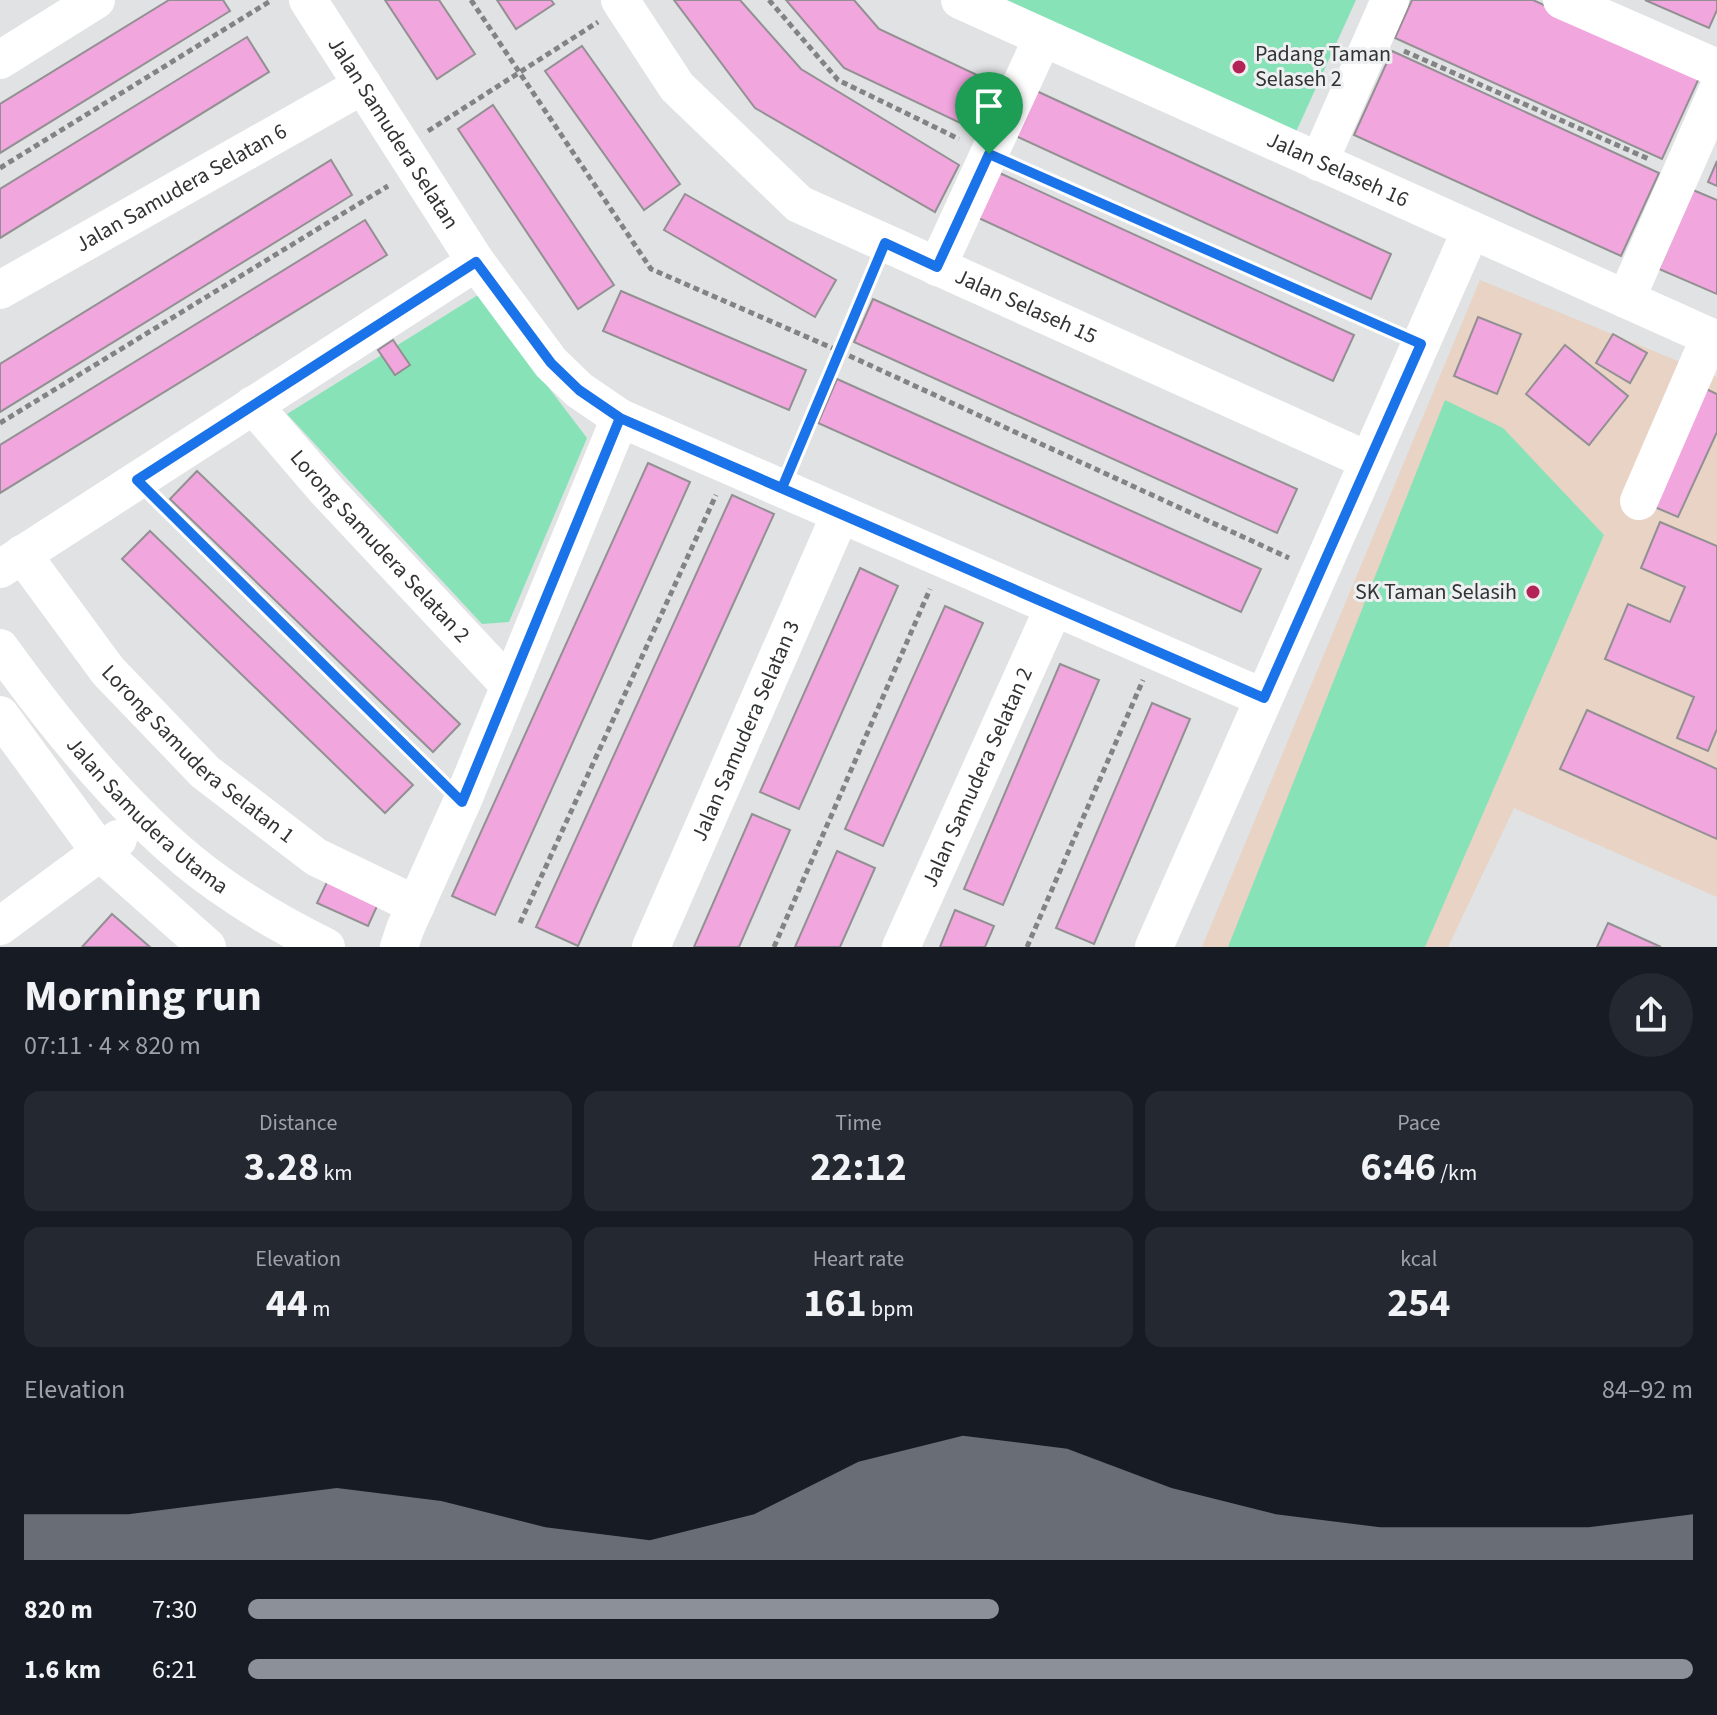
<!DOCTYPE html>
<html lang="en">
<head>
<meta charset="utf-8">
<style>
	:root { --surface:#171b24; --page:#242831; --text:#f1f3f6; --muted:#9ea1a6; --accent:#8c9099 }
	body { margin:0; font-family:"Source Sans 3",sans-serif; background:var(--page); color:var(--text); height:100vh; display:flex; flex-direction:column; font-size:30px; white-space:nowrap }
	* { box-sizing:border-box; margin:0 }
	p { font-size:26px; color:var(--muted) }
	.icon { flex:none; width:44px; height:44px; fill:none; stroke:currentColor; stroke-width:2; stroke-linecap:round; stroke-linejoin:round }
	.map { position:relative; height:947px; overflow:hidden }
	.side { display:flex; flex-direction:column; background:var(--surface); flex:1 }
	.side>* { flex:none }
	.pin { position:absolute; display:grid; place-items:center; width:68px; height:68px; color:#fff; margin:-82px -34px; border-radius:50% 50% 50% 0; rotate:-45deg; box-shadow:0 0 8px #0007 }
	.pin .icon { rotate:45deg }
	.round { display:grid; place-items:center; flex:none; width:84px; height:84px; border-radius:42px; background:var(--page) }
	.summary { display:flex; align-items:center; justify-content:space-between; height:136px; padding:0 24px }
	h1 { font-size:44px; font-weight:700; line-height:60px }
	.stats { display:grid; grid-template-columns:repeat(3,1fr); gap:12px; height:136px; padding:8px 24px }
	.stats div { display:grid; align-content:center; border-radius:16px; background:var(--page); text-align:center }
	.stats b { font-size:40px; font-weight:700 }
	.stats small { font-size:22px; font-weight:400 }
	.stats p { font-size:22px }
	.chart { height:224px; padding:16px 24px }
	.chart p { display:flex; justify-content:space-between }
	.chart svg { width:100%; height:144px; margin-top:8px; fill:var(--accent); opacity:.7 }
	ul { padding:0 24px; list-style:none; font-size:26px }
	li { display:grid; grid-template-columns:128px 96px 1fr; align-items:center; height:60px }
	li i { height:20px; border-radius:10px; background:var(--accent) }
	.map>svg:first-child { display:block }
</style>
</head>
<body>
<div class="map">
<svg width="1717" height="947" viewBox="0 0 1717 947">
	<rect width="100%" height="100%" fill="#e0e2e3"/>
	<path fill="#e8d3c5" d="M1480,280L1717,377V897L1514,808L1448,947H1202Z"/>
	<g fill="#87e3b7">
		<path d="M1007,0H1356L1295,134Z"/>
		<path d="M478,295L587,438L509,622L482,624L287,414Z"/>
		<path d="M1445,400L1503,428L1604,535L1425,947H1228Z"/>
	</g>
	<g fill="#f2a6de" stroke="#929092" stroke-width="2">
		<path d="M169,0H223L230,11L0,153V104Z"/>
		<path d="M385,0H439L475,54L437,79Z"/>
		<path d="M497,0H551L554,4L516,29Z"/>
		<path d="M674,0H740L801,69L959,165L935,212L755,108Z"/>
		<path d="M786,0H854L879,29L992,82L973,129L844,68Z"/>
		<path d="M1412,0H1533L1700,76L1662,159L1395,38Z"/>
		<path d="M1645,0H1717V10L1709,28Z"/>
		<path d="M247,37L269,72L0,238V189Z"/>
		<path d="M582,46L680,184L644,210L545,71Z"/>
		<path d="M1392,51L1659,173L1621,256L1354,135Z"/>
		<path d="M1030,88L1391,254L1371,299L1009,133Z"/>
		<path d="M493,105L614,285L578,309L458,129Z"/>
		<path d="M331,160L352,195L0,412V364Z"/>
		<path d="M1717,161V186L1708,182Z"/>
		<path d="M993,170L1354,335L1333,381L972,215Z"/>
		<path d="M1693,190L1717,200V294L1659,269Z"/>
		<path d="M685,194L836,280L815,317L664,230Z"/>
		<path d="M365,220L387,255L0,493V445Z"/>
		<path d="M621,291L806,370L789,410L603,331Z"/>
		<path d="M873,299L1297,489L1277,533L854,342Z"/>
		<path d="M1478,317L1521,334L1497,394L1454,376Z"/>
		<path d="M1613,334L1647,353L1630,383L1596,363Z"/>
		<path d="M393,340L410,365L395,375L378,350Z"/>
		<path d="M1565,345L1628,396L1589,445L1526,394Z"/>
		<path d="M837,379L1261,569L1241,612L818,423Z"/>
		<path d="M1704,388L1717,394V432L1678,517L1650,505Z"/>
		<path d="M648,463L690,482L495,915L452,896Z"/>
		<path d="M197,471L460,724L433,752L170,499Z"/>
		<path d="M732,495L774,514L578,946L536,927Z"/>
		<path d="M1660,522L1717,546V729L1708,751L1677,738L1694,697L1605,659L1628,604L1670,622L1685,587L1641,568Z"/>
		<path d="M150,531L413,785L385,813L122,559Z"/>
		<path d="M860,568L898,586L799,809L760,792Z"/>
		<path d="M945,606L983,623L883,846L845,829Z"/>
		<path d="M1060,664L1099,680L1003,905L964,889Z"/>
		<path d="M1152,703L1190,719L1094,944L1056,928Z"/>
		<path d="M1587,710L1717,769V839L1560,769Z"/>
		<path d="M752,814L790,830L739,947H694Z"/>
		<path d="M837,851L875,868L840,947H795Z"/>
		<path d="M328,880L378,904L368,926L317,903Z"/>
		<path d="M955,910L994,926L985,947H940Z"/>
		<path d="M112,914L150,947H82Z"/>
		<path d="M1608,923L1661,947H1597Z"/>
	</g>
	<g fill="none" stroke-linecap="round" stroke-linejoin="round">
		<g stroke="#828484" stroke-width="5" stroke-dasharray="6 4" stroke-linecap="butt">
			<path d="M471,0L651,269L839,351L1289,558"/>
			<path d="M769,0L838,80L959,139"/>
			<path d="M1404,51L1651,160"/>
			<path d="M428,131L598,22"/>
			<path d="M1019,167L1390,331"/>
			<path d="M0,168L272,0"/>
			<path d="M0,423L388,186"/>
			<path d="M794,458L873,272"/>
			<path d="M161,503L438,778"/>
			<path d="M520,923L716,495"/>
			<path d="M774,947L930,589"/>
			<path d="M1027,947L1143,680"/>
		</g>
		<g stroke="#fff" stroke-width="38">
			<path id="s1" d="M308,0L476,262L551,363L579,390L620,418L1264,698"/>
			<path id="s2" d="M620,0L677,87L799,204L1369,461"/>
			<path id="s3" d="M960,0L1717,340"/>
			<path d="M1562,0L1717,68"/>
			<path d="M0,60L96,0"/>
			<path d="M1319,162L1390,0"/>
			<path d="M937,267L1042,39"/>
			<path id="s4" d="M0,290L363,85"/>
			<path d="M1626,299L1717,92"/>
			<path id="s5" d="M253,405L327,491L510,686"/>
			<path d="M1639,501L1710,337"/>
			<path id="s6" d="M22,554L108,671L205,772L316,857L416,905"/>
			<path d="M0,569L476,262"/>
			<path id="s7" d="M0,648C59,730 138,828 220,885C254,909 289,929 326,947"/>
			<path d="M0,715L101,853L207,947"/>
			<path d="M0,926L118,839"/>
			<path d="M399,947L405,929L462,802L620,418"/>
			<path id="s8" d="M651,947L840,515"/>
			<path id="s9" d="M901,947L1054,607"/>
			<path d="M1154,947L1471,230"/>
		</g>
	</g>
	<g fill="none" stroke-linecap="round" stroke-linejoin="round">
		<defs>
			<path id="route" d="M989,154L937,267L885,243L782,488L620,418L462,802L137,480L476,262L551,363L579,390L620,418L1264,698L1421,344L989,154"/>
		</defs>
		<use href="#route" stroke="#fff" stroke-width="16"/>
		<use href="#route" stroke="#1a73e8" stroke-width="10"/>
	</g>
	<g fill="#b32356" stroke="#edeff0" stroke-width="3">
		<circle cx="1239" cy="67" r="8"/>
		<circle cx="1533" cy="592" r="8"/>
	</g>
	<g text-anchor="middle" dominant-baseline="central" stroke-width="6" stroke-linejoin="round" paint-order="stroke">
		<g font-size="22" fill="#323333" stroke="#edeff0" text-anchor="start">
			<text x="1255" y="54">Padang Taman<tspan x="1255" dy="25">Selaseh 2</tspan></text>
			<text x="1517" y="592" text-anchor="end">SK Taman Selasih</text>
		</g>
		<g font-size="22" fill="#323333" stroke="#edeff0">
			<text stroke="none"><textPath href="#s1" startOffset="158">Jalan Samudera Selatan</textPath></text>
			<text stroke="none"><textPath href="#s3" startOffset="414">Jalan Selaseh 16</textPath></text>
			<text stroke="none"><textPath href="#s4" startOffset="208">Jalan Samudera Selatan 6</textPath></text>
			<text stroke="none"><textPath href="#s2" startOffset="522">Jalan Selaseh 15</textPath></text>
			<text stroke="none"><textPath href="#s5" startOffset="190">Lorong Samudera Selatan 2</textPath></text>
			<text stroke="none"><textPath href="#s8" startOffset="236">Jalan Samudera Selatan 3</textPath></text>
			<text stroke="none"><textPath href="#s6" startOffset="268">Lorong Samudera Selatan 1</textPath></text>
			<text stroke="none"><textPath href="#s9" startOffset="186">Jalan Samudera Selatan 2</textPath></text>
			<text stroke="none"><textPath href="#s7" startOffset="224">Jalan Samudera Utama</textPath></text>
		</g>
	</g>
</svg>
<div class="pin" style="left:989px;top:154px;background:#1e9e55"><svg class="icon" aria-label="arrive" viewBox="0 0 24 24"><path d="M6 21V4h12l-3 4 3 4H6"/></svg></div>
</div>
<section class="side">
<div class="summary"><div><h1>Morning run</h1><p>07:11 · 4 × 820 m</p></div><a class="round"><svg class="icon" aria-label="share" viewBox="0 0 24 24"><path d="M12 15V3M7 8l5-5 5 5M5 13v7h14v-7"/></svg></a></div>
<div class="stats">
<div><p>Distance</p><b>3.28<small> km</small></b></div>
<div><p>Time</p><b>22:12</b></div>
<div><p>Pace</p><b>6:46<small> /km</small></b></div>
</div>
<div class="stats">
<div><p>Elevation</p><b>44<small> m</small></b></div>
<div><p>Heart rate</p><b>161<small> bpm</small></b></div>
<div><p>kcal</p><b>254</b></div>
</div>
<div class="chart"><p><span>Elevation</span>84–92 m</p>
<svg viewBox="0 0 160 44" preserveAspectRatio="none"><path d="M0 44V30L10 30L20 26L30 22L40 26L50 34L60 38L70 30L80 14L90 6L100 10L110 22L120 30L130 34L140 34L150 34L160 30V44z"/></svg>
</div>
<ul>
<li><b>820 m</b>7:30<i style="width:52%"></i></li>
<li><b>1.6 km</b>6:21<i style="width:100%"></i></li>
</ul>
</section>
</body>
</html>
